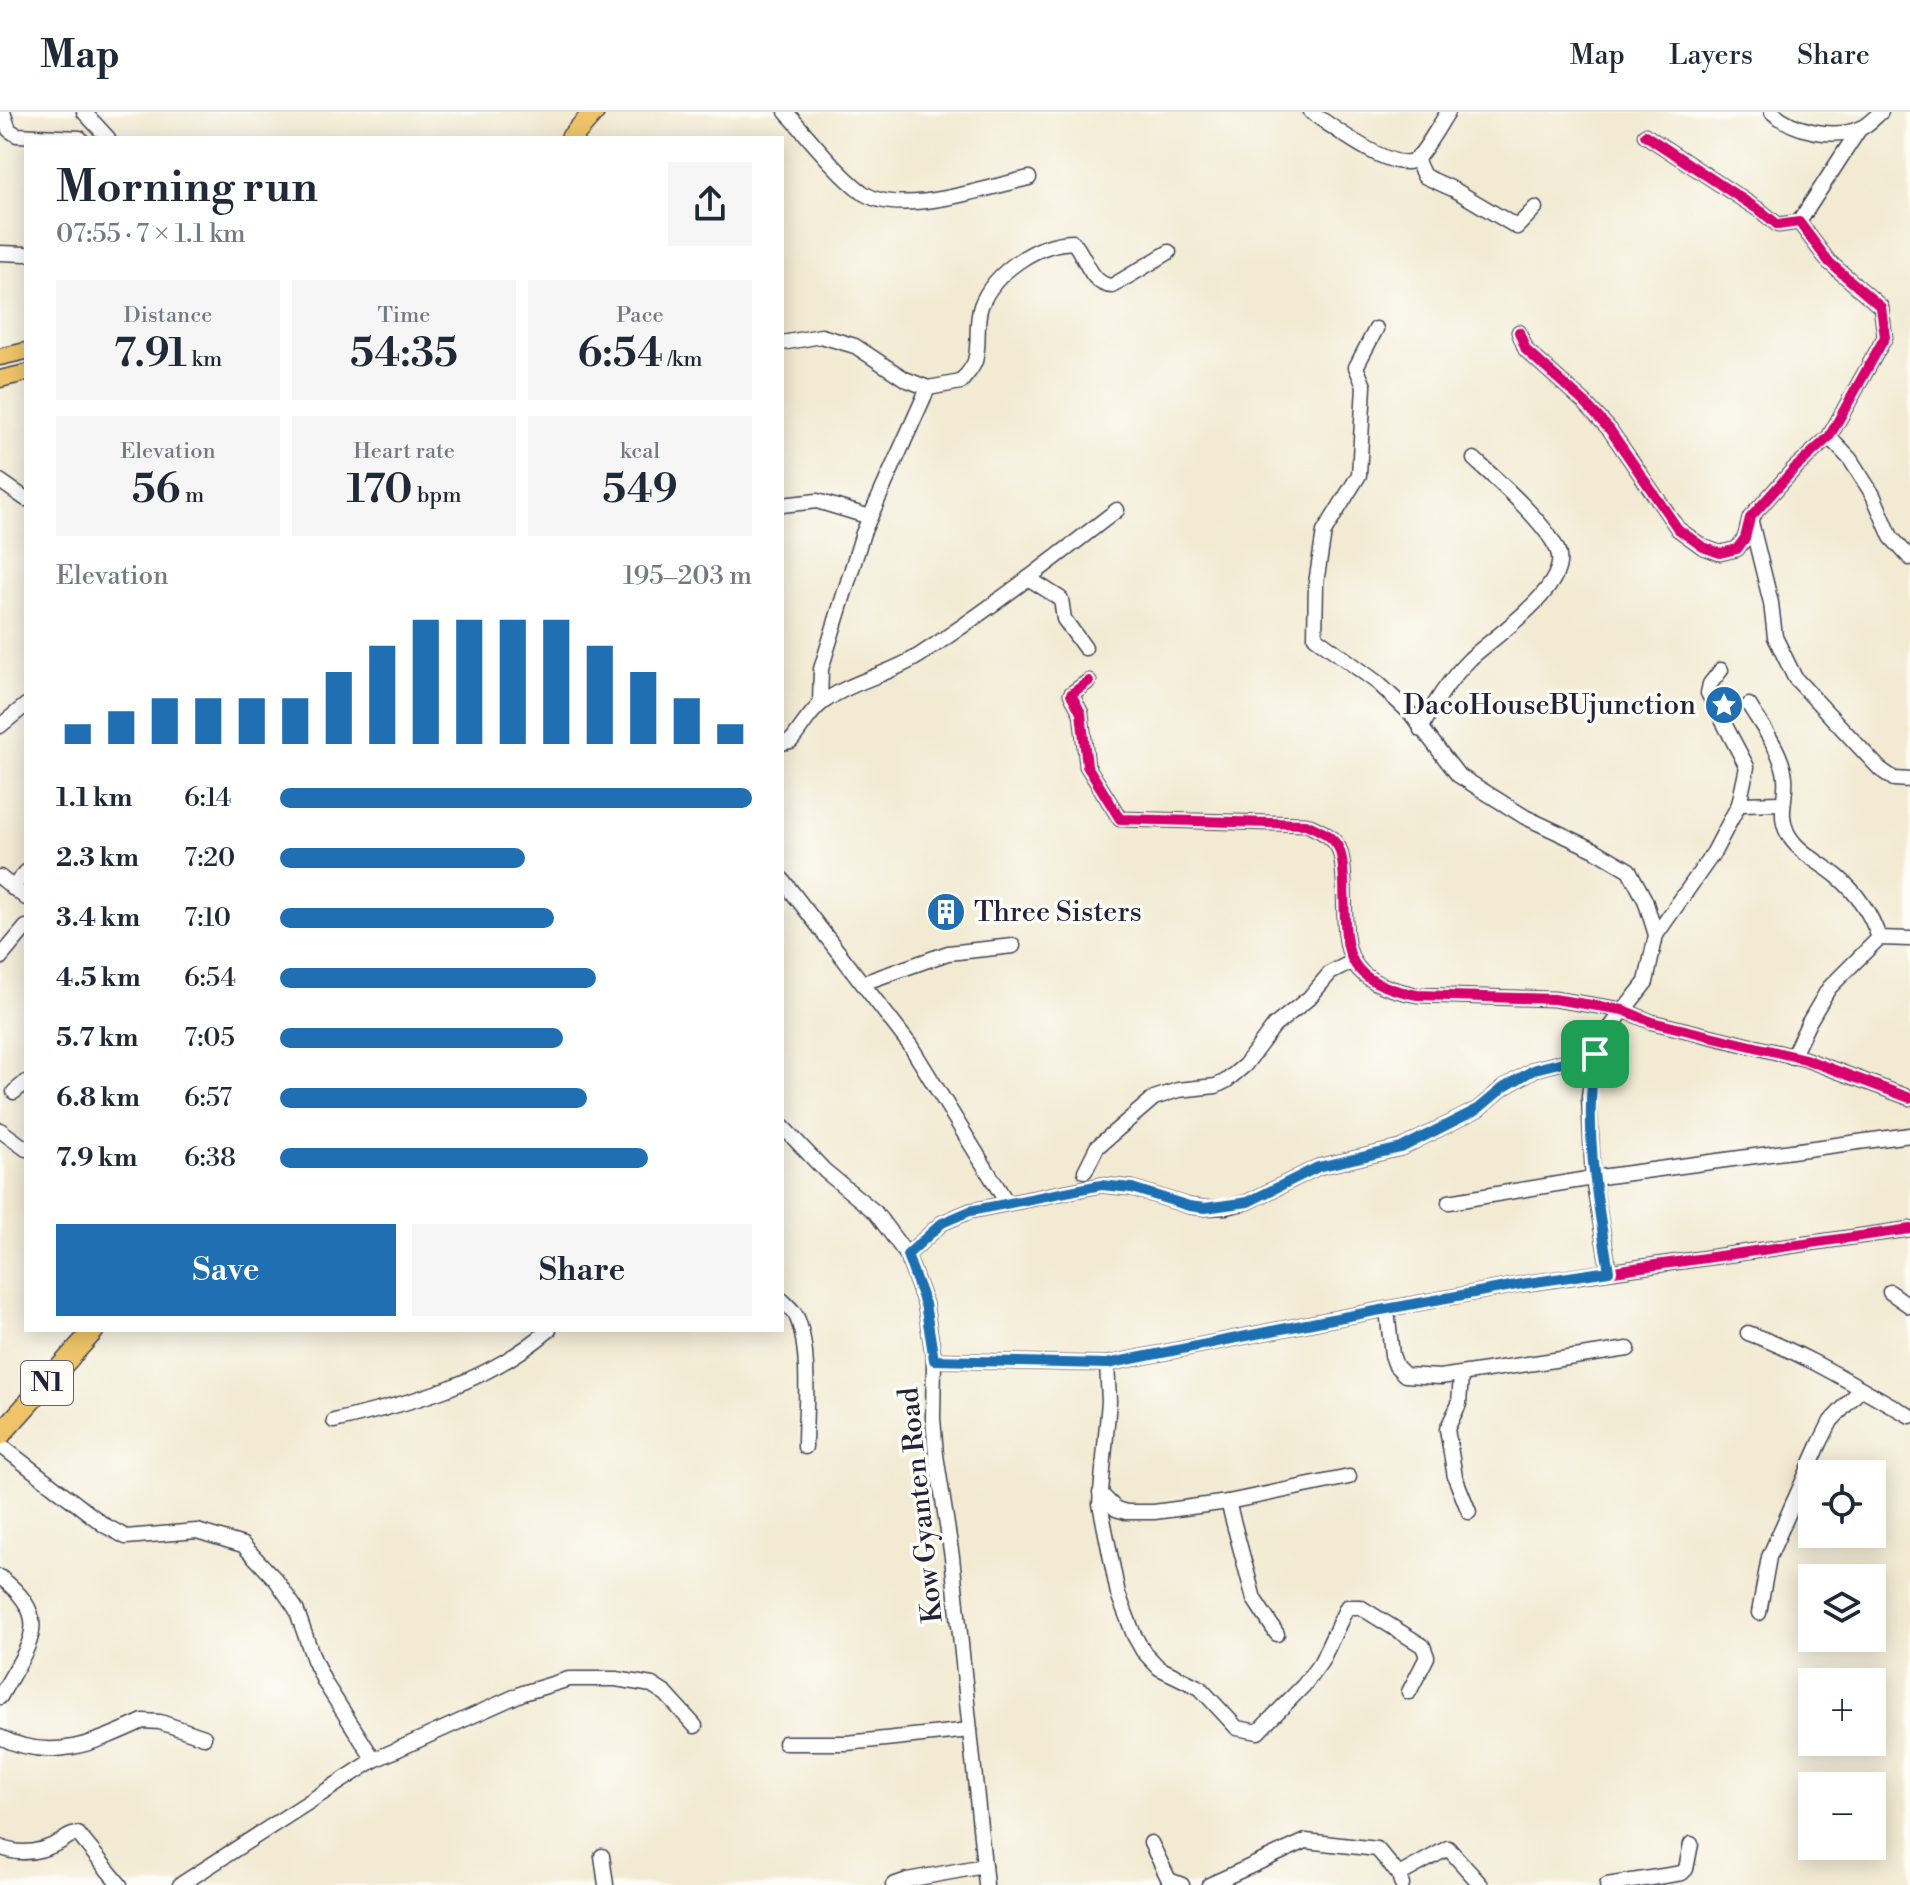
<!DOCTYPE html>
<html lang="en">
<head>
<meta charset="utf-8">
<style>
	:root { --surface:#fff; --page:#f6f6f7; --text:#1f2937; --muted:#747a83; --line:#e0e1e3; --accent:#1f6fb2 }
	body { margin:0; font-family:"Libre Bodoni",serif; background:var(--page); color:var(--text); height:100vh; display:flex; flex-direction:column; font-size:30px; white-space:nowrap }
	* { box-sizing:border-box; margin:0 }
	p { font-size:26px; color:var(--muted) }
	.icon { flex:none; width:44px; height:44px; fill:none; stroke:currentColor; stroke-width:2; stroke-linecap:round; stroke-linejoin:round }
	.map { position:relative; flex:1; overflow:hidden }
	.panel { position:absolute; left:24px; top:24px; width:760px; height:1196px; display:flex; flex-direction:column; background:var(--surface); border-radius:0px; box-shadow:0 4px 20px #0003 }
	.panel>* { flex:none }
	.buttons { position:absolute; left:1798px; top:1348px; display:grid; gap:16px }
	.buttons a { display:grid; place-items:center; width:88px; height:88px; border-radius:0px; background:var(--surface); box-shadow:0 4px 20px #0003; font-size:40px }
	.pin { position:absolute; display:grid; place-items:center; width:68px; height:68px; color:#fff; margin:-34px; border-radius:16px; box-shadow:0 4px 12px #0006 }
	.round { display:grid; place-items:center; flex:none; width:84px; height:84px; border-radius:0px; background:var(--page) }
	.summary { display:flex; align-items:center; justify-content:space-between; height:136px; padding:0 32px }
	h1 { font-size:44px; font-weight:600; line-height:60px }
	.figures { display:grid; grid-template-columns:repeat(3,1fr); gap:12px; height:136px; padding:8px 32px }
	.figures div { display:grid; align-content:center; border-radius:0px; background:var(--page); text-align:center }
	.figures b { font-size:40px; font-weight:600 }
	.figures small { font-size:22px; font-weight:400 }
	.figures p { font-size:22px }
	.chart { height:224px; padding:16px 32px }
	.chart p { display:flex; justify-content:space-between }
	.chart svg { width:100%; height:144px; margin-top:8px; stroke:var(--accent); stroke-width:6 }
	.button { display:flex; gap:16px; margin-top:auto; padding:16px 32px }
	.button a { flex:1; height:92px; border-radius:0px; background:var(--accent); color:#fff; font-size:32px; font-weight:600; line-height:92px; text-align:center }
	.button a+a { background:var(--page); color:var(--text) }
	ul { padding:0 32px; list-style:none; font-size:26px }
	li { display:grid; grid-template-columns:128px 96px 1fr; align-items:center; height:60px }
	li i { height:20px; border-radius:10px; background:var(--accent) }
	header { display:flex; align-items:center; gap:48px; box-sizing:border-box; height:112px; padding:0 40px; background:var(--surface); border-bottom:2px solid var(--line) }
	header strong { font-size:38px }
	nav { display:flex; gap:44px; margin-inline-start:auto; font-size:28px }
	.map>svg:first-child { display:block }
</style>
</head>
<body>
<header>
<strong>Map</strong>
<nav><a>Map</a><a>Layers</a><a>Share</a></nav>
</header>
<div class="map">
<svg width="1910" height="1773" viewBox="0 0 1910 1773">
	<rect width="100%" height="100%" fill="#fdfcf7"/>
	<filter id="ink" filterUnits="userSpaceOnUse"><feTurbulence type="fractalNoise" baseFrequency=".0125" numOctaves="2"/><feDisplacementMap in="SourceGraphic" scale="16" xChannelSelector="R" yChannelSelector="G"/><feConvolveMatrix kernelMatrix="1 2 1 2 8 2 1 2 1" color-interpolation-filters="sRGB"/></filter>
	<filter id="wash" filterUnits="userSpaceOnUse"><feTurbulence type="fractalNoise" baseFrequency=".006" numOctaves="4" result="noise"/><feDisplacementMap in="SourceGraphic" scale="32" xChannelSelector="R" yChannelSelector="G"/><feGaussianBlur stdDeviation="1.8" result="paint"/><feColorMatrix in="noise" values="0 0 0 0 0 0 0 0 0 0 0 0 0 0 0 0 0 1.4 0 .05"/><feComposite in="paint" operator="in"/></filter>
	<g filter="url(#wash)">
		<rect width="100%" height="100%" fill="#f2ead2"/>
	</g>
	<g filter="url(#ink)">
		<g fill="none" stroke-linecap="round" stroke-linejoin="round">
			<defs>
				<g id="minor">
					<path d="M3,0L9,18L17,23L80,26"/>
					<path d="M84,0L108,26"/>
					<path d="M786,0C809,25 836,60 862,80C899,107 988,75 1029,66"/>
					<path d="M1311,0C1330,13 1395,63 1416,47C1424,41 1441,10 1448,0"/>
					<path d="M1772,0C1794,19 1833,28 1861,16C1868,13 1875,5 1881,0"/>
					<path d="M1416,47L1424,64L1455,78L1517,115L1535,96"/>
					<path d="M1799,110L1860,16"/>
					<path d="M0,141L26,142"/>
					<path d="M1376,217L1356,255L1364,274L1359,363L1324,420L1316,471L1315,525L1378,571L1411,602L1458,663L1525,705L1595,738L1629,758L1645,788L1656,823"/>
					<path d="M1519,220L1526,238L1585,291L1610,318L1678,417L1703,435L1720,441L1737,437L1745,426L1750,406L1794,357L1829,325L1885,225L1881,195L1829,150L1799,110L1778,113L1762,100L1645,23"/>
					<path d="M782,231L821,224L855,234L905,267L928,276L961,270C966,263 973,256 975,249C980,232 975,211 981,194C994,160 1037,131 1073,130C1086,144 1090,173 1112,174L1169,140"/>
					<path d="M1829,325L1850,347L1873,383L1891,425L1910,446"/>
					<path d="M0,369L26,387"/>
					<path d="M782,393L817,389L870,405"/>
					<path d="M1751,410L1771,491L1775,525L1795,566L1880,657L1894,667L1910,668"/>
					<path d="M1028,466L1061,487L1064,507L1085,536"/>
					<path d="M1089,569L1071,582L1081,601L1087,654L1120,707L1306,712C1318,718 1330,722 1337,733C1343,742 1343,758 1344,769C1346,837 1338,868 1417,883L1554,887L1623,898L1652,910L1805,947L1910,986"/>
					<path d="M820,592L821,557L863,421L928,276"/>
					<path d="M1749,593C1762,615 1782,639 1785,665C1787,684 1778,702 1787,720C1796,740 1822,751 1838,765C1857,781 1871,802 1879,826"/>
					<path d="M0,614L26,593"/>
					<path d="M1421,618C1433,592 1450,567 1470,547C1493,525 1574,473 1557,437C1544,409 1497,368 1474,347"/>
					<path d="M782,631L791,629C801,617 810,600 822,591C851,569 889,563 920,543C989,498 1052,448 1117,398"/>
					<path d="M1739,692L1782,691"/>
					<path d="M0,765L26,786"/>
					<path d="M782,767L910,933L1007,1091"/>
					<path d="M12,776L26,760"/>
					<path d="M0,846L26,815"/>
					<path d="M863,871L948,841L1013,834"/>
					<path d="M1792,945L1809,910L1829,876L1879,826L1910,827"/>
					<path d="M14,980L26,970"/>
					<path d="M782,1014L825,1059L875,1100L907,1143L925,1192L934,1248L933,1306L936,1343L952,1445L986,1773"/>
					<path d="M0,1018L26,1037"/>
					<path d="M1085,1059L1097,1035L1154,986L1178,978L1216,974L1226,969L1245,953L1274,914L1309,886L1330,861L1352,850"/>
					<path d="M1449,1090L1593,1066L1910,1023"/>
					<path d="M907,1143L942,1111L970,1099L1101,1073L1132,1076L1189,1094L1205,1096L1226,1095L1248,1090L1318,1055L1401,1036L1478,997L1503,976L1535,957L1595,942"/>
					<path d="M1609,1159L1593,1066L1589,984L1595,942L1599,930L1646,870L1656,823L1714,740L1739,692L1747,655L1708,581L1710,572L1721,558"/>
					<path d="M1890,1180L1910,1194"/>
					<path d="M782,1188C788,1194 795,1199 798,1208C811,1243 805,1297 805,1335"/>
					<path d="M1387,1198L1392,1243L1396,1254L1405,1263L1440,1265L1628,1237"/>
					<path d="M1748,1221C1806,1242 1856,1274 1910,1304"/>
					<path d="M934,1248L1107,1252L1327,1208L1522,1172L1910,1117"/>
					<path d="M1107,1252L1109,1289L1100,1392L1118,1482L1134,1523L1143,1539L1159,1556L1200,1576L1237,1616L1258,1620L1304,1573L1321,1550L1347,1495H1360L1423,1534L1427,1545L1409,1580"/>
					<path d="M1461,1263L1459,1292L1447,1317L1455,1365L1469,1400"/>
					<path d="M334,1309C412,1291 487,1271 549,1218"/>
					<path d="M0,1333L104,1413L126,1425L197,1419L243,1433L276,1468L296,1497L314,1548L325,1571L374,1648"/>
					<path d="M1100,1381L1116,1397L1126,1400H1154L1228,1390L1349,1365"/>
					<path d="M1228,1390L1254,1487L1277,1522"/>
					<path d="M0,1465C57,1508 27,1534 0,1585"/>
					<path d="M1759,1501L1769,1445L1820,1331L1831,1309L1861,1277"/>
					<path d="M0,1625C51,1651 95,1631 143,1609L160,1610L204,1625"/>
					<path d="M785,1631H847L970,1618"/>
					<path d="M1151,1731L1169,1768L1182,1773"/>
					<path d="M0,1735C20,1744 41,1740 60,1730C67,1726 70,1722 78,1722L120,1773"/>
					<path d="M602,1744L606,1773"/>
					<path d="M1399,1763L1448,1736L1481,1773"/>
					<path d="M180,1773L374,1648L523,1581L569,1567H616L652,1573L666,1582L695,1614"/>
					<path d="M893,1773L907,1768L984,1754"/>
					<path d="M1209,1773L1306,1729L1377,1737L1399,1763L1402,1773"/>
					<path d="M1607,1773L1682,1761L1686,1757L1691,1732"/>
				</g>
				<g id="major">
					<path d="M0,245L26,239"/>
					<path d="M0,267L26,261"/>
				</g>
				<g id="highway">
					<path d="M571,26L594,0"/>
					<path d="M0,1323L94,1218"/>
				</g>
			</defs>
			<use href="#minor" stroke="#414052" stroke-width="17"/>
			<use href="#major" stroke="#414052" stroke-width="19"/>
			<use href="#highway" stroke="#414052" stroke-width="23"/>
			<use href="#minor" stroke="#fff" stroke-width="14"/>
			<use href="#major" stroke="#efc469" stroke-width="16"/>
			<use href="#highway" stroke="#efc469" stroke-width="20"/>
			<defs>
				<g id="cycleway">
					<path d="M1519,220L1526,238L1585,291L1610,318L1678,417L1703,435L1720,441L1737,437L1745,426L1750,406L1794,357L1829,325L1885,225L1881,195L1829,150L1799,110L1778,113L1762,100L1645,23"/>
					<path d="M1089,569L1071,582L1081,601L1087,654L1120,707L1306,712C1318,718 1330,722 1337,733C1343,742 1343,758 1344,769C1346,837 1338,868 1417,883L1554,887L1623,898L1652,910L1805,947L1910,986"/>
					<path d="M934,1248L1107,1252L1327,1208L1522,1172L1910,1117"/>
				</g>
			</defs>
			<use href="#cycleway" stroke="#fdfcf7" stroke-width="15"/>
			<use href="#cycleway" stroke="#d6006c" stroke-width="10"/>
		</g>
	</g>
	<g fill="none" stroke-linecap="round" stroke-linejoin="round" filter="url(#ink)">
		<defs>
			<path id="route" d="M1595,942C1584,1019 1596,1083 1609,1159L1522,1172L1327,1208L1107,1252L934,1248L925,1192L907,1143L942,1111L970,1099L1101,1073L1132,1076L1189,1094L1205,1096L1248,1090L1318,1055L1401,1036L1478,997L1503,976L1535,957Z"/>
		</defs>
		<use href="#route" stroke="#fff" stroke-width="16"/>
		<use href="#route" stroke="#1f6fb2" stroke-width="10"/>
	</g>
	<defs>
		<symbol id="sight-disc" viewBox="-11 -11 22 22"><circle r="9.5" fill="#1f6fb2" stroke="#fdfcf7"/><path d="M0-6L1.8-2.2L6-1.7L2.9 1.2L3.7 5.4L0 3.3L-3.7 5.4L-2.9 1.2L-6-1.7L-1.8-2.2Z" fill="#fff"/></symbol>
		<symbol id="building-disc" viewBox="-11 -11 22 22"><circle r="9.5" fill="#1f6fb2" stroke="#fdfcf7"/><path d="M-4-6H4V6H1V3H-1V6H-4ZM-2.5-4.3h1.7v1.8h-1.7ZM.8-4.3h1.7v1.8H.8ZM-2.5-1h1.7V.8h-1.7ZM.8-1h1.7V.8H.8Z" fill="#fff"/></symbol>
	</defs>
	<g fill-rule="evenodd">
		<use href="#sight-disc" x="1702" y="571" width="44" height="44"/>
		<use href="#building-disc" x="924" y="778" width="44" height="44"/>
	</g>
	<g text-anchor="middle" dominant-baseline="central" stroke-width="7" stroke-linejoin="round" paint-order="stroke">
		<rect fill="#fdfcf7" stroke="#646373" stroke-width="2" x="21" y="1249" width="52" height="44" rx="6"/>
		<g font-size="26" font-weight="bold" fill="#22223b">
			<text x="47" y="1271">N1</text>
		</g>
		<g font-size="28" fill="#22223b" stroke="#fdfcf7" text-anchor="end">
			<text x="1696" y="593">DacoHouseBUjunction</text>
			<text x="974" y="800" text-anchor="start">Three Sisters</text>
		</g>
		<g font-size="28" fill="#22223b" stroke="#fdfcf7">
			<text transform="translate(921 1393) rotate(-96)">Kow Gyanten Road</text>
		</g>
	</g>
</svg>
<div class="buttons">
<a><svg class="icon" aria-label="locate" viewBox="0 0 24 24"><circle cx="12" cy="12" r="6"/><path d="M12 2v4M12 18v4M2 12h4M18 12h4"/></svg></a>
<a><svg class="icon" aria-label="layers" viewBox="0 0 24 24"><path d="M12 4l9 5-9 5-9-5zM3 14l9 5 9-5"/></svg></a>
<a>+</a>
<a>−</a>
</div>
<div class="pin" style="left:1595px;top:942px;background:#1e9e55"><svg class="icon" aria-label="arrive" viewBox="0 0 24 24"><path d="M6 21V4h12l-3 4 3 4H6"/></svg></div>
<section class="panel">
<div class="summary"><div><h1>Morning run</h1><p>07:55 · 7 × 1.1 km</p></div><a class="round"><svg class="icon" aria-label="share" viewBox="0 0 24 24"><path d="M12 15V3M7 8l5-5 5 5M5 13v7h14v-7"/></svg></a></div>
<div class="figures">
<div><p>Distance</p><b>7.91<small> km</small></b></div>
<div><p>Time</p><b>54:35</b></div>
<div><p>Pace</p><b>6:54<small> /km</small></b></div>
</div>
<div class="figures">
<div><p>Elevation</p><b>56<small> m</small></b></div>
<div><p>Heart rate</p><b>170<small> bpm</small></b></div>
<div><p>kcal</p><b>549</b></div>
</div>
<div class="chart"><p><span>Elevation</span>195–203 m</p>
<svg viewBox="0 0 160 44" preserveAspectRatio="none"><path d="M5 44V38M15 44V34M25 44V30M35 44V30M45 44V30M55 44V30M65 44V22M75 44V14M85 44V6M95 44V6M105 44V6M115 44V6M125 44V14M135 44V22M145 44V30M155 44V38"/></svg>
</div>
<ul>
<li><b>1.1 km</b>6:14<i style="width:100%"></i></li>
<li><b>2.3 km</b>7:20<i style="width:52%"></i></li>
<li><b>3.4 km</b>7:10<i style="width:58%"></i></li>
<li><b>4.5 km</b>6:54<i style="width:67%"></i></li>
<li><b>5.7 km</b>7:05<i style="width:60%"></i></li>
<li><b>6.8 km</b>6:57<i style="width:65%"></i></li>
<li><b>7.9 km</b>6:38<i style="width:78%"></i></li>
</ul>
<div class="button"><a>Save</a><a>Share</a></div>
</section>
</div>
</body>
</html>
